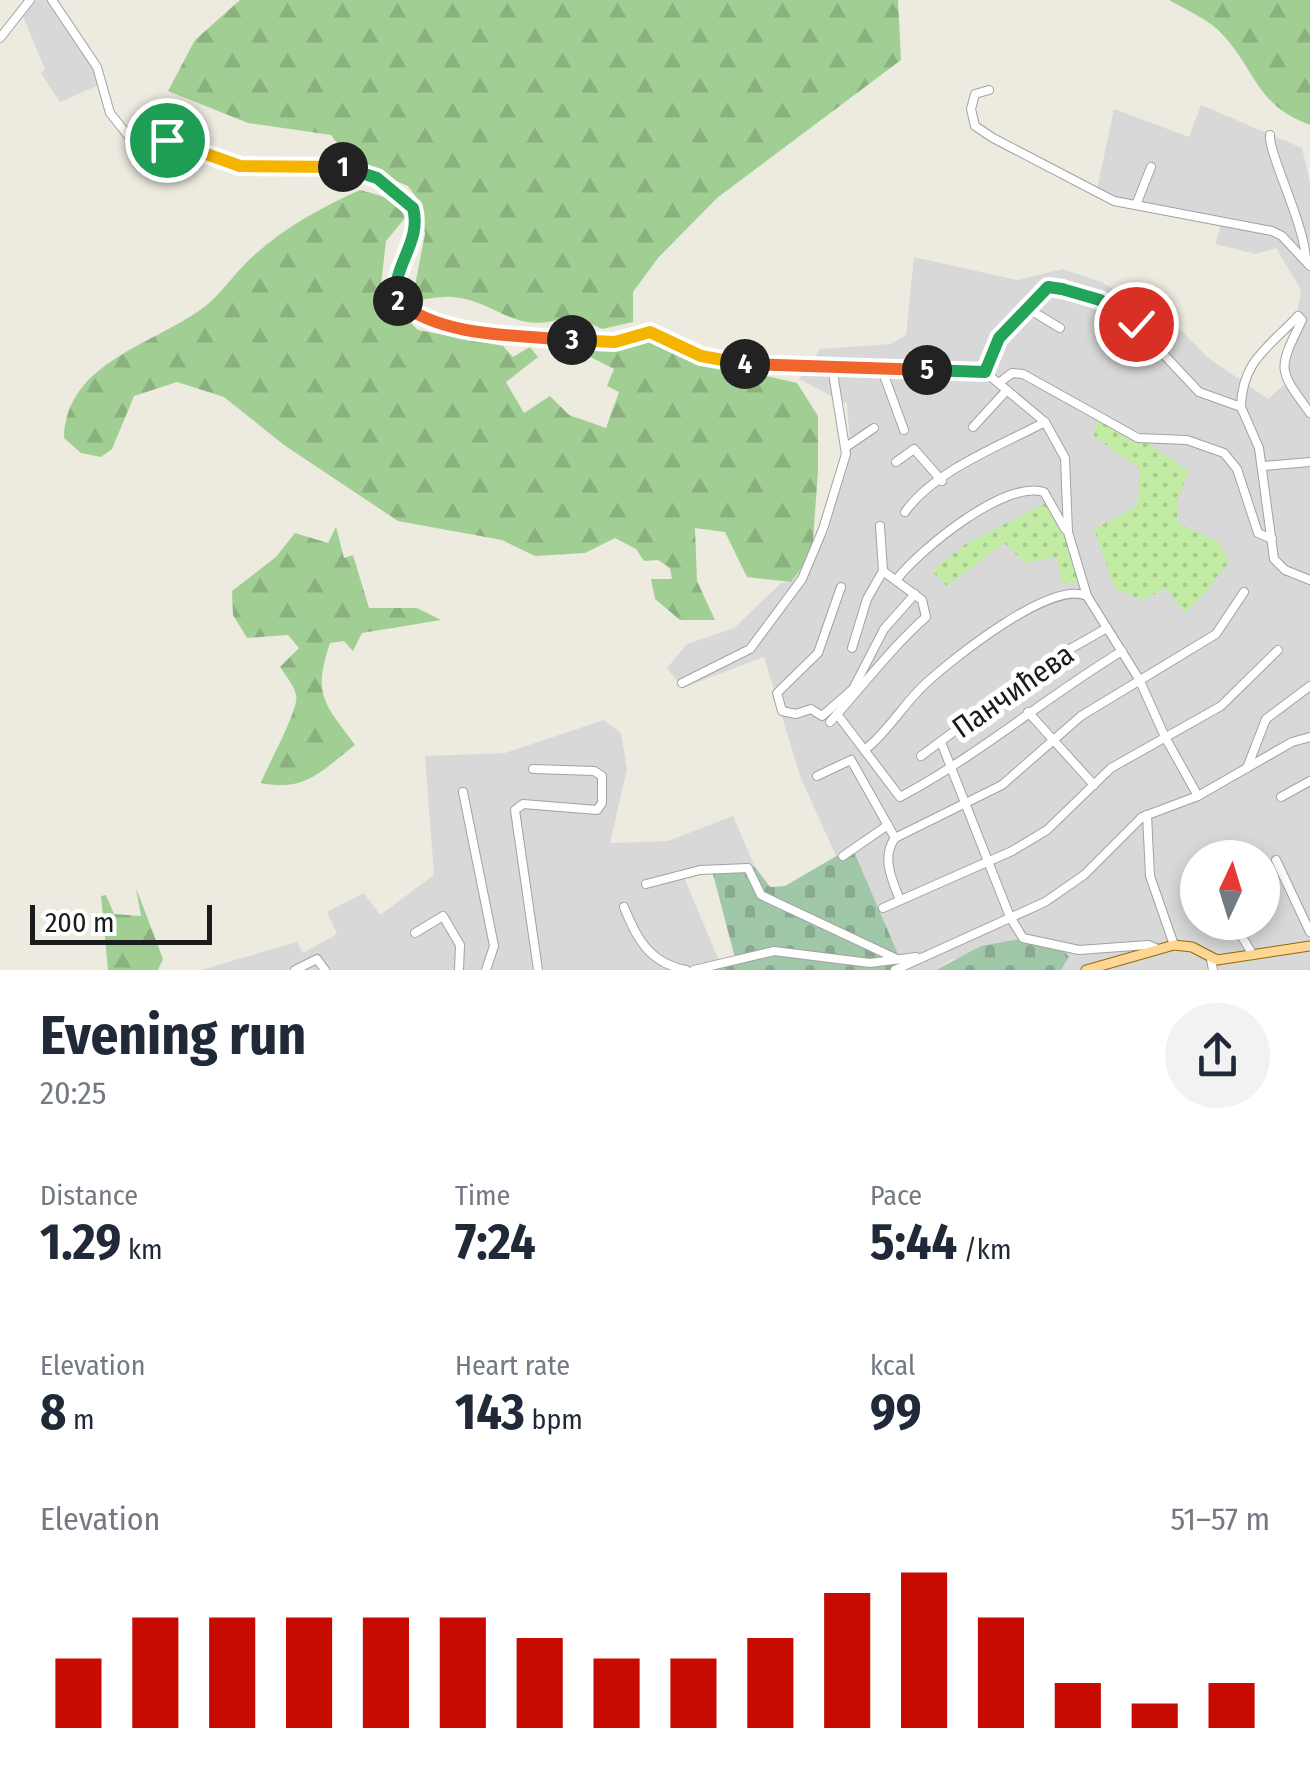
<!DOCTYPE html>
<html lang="en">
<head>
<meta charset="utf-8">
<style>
	:root { --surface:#fff; --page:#f2f2f3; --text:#1f2937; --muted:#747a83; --accent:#c70b00 }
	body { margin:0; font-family:"Fira Sans Condensed",sans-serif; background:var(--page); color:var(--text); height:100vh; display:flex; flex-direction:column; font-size:38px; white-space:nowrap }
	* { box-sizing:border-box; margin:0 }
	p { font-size:32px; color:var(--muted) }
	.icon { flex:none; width:55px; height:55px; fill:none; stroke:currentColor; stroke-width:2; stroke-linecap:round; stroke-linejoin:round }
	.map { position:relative; height:970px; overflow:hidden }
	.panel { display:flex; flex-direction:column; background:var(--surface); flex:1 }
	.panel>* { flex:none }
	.needle { width:65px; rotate:4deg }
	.controls { position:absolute; left:1180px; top:840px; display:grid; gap:20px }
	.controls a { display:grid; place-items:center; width:100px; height:100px; border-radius:50%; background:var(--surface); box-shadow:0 5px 15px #0003; font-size:50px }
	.scale { position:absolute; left:30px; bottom:25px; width:182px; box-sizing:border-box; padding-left:10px; border:5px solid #1b1b1b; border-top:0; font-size:28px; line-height:35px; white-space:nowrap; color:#1b1b1b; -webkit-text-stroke:8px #fff; paint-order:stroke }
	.pin { position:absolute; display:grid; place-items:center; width:85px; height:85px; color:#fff; margin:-42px; border:5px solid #fff; border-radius:50%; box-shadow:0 2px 10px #0007 }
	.km { position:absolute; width:50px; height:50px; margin:-25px; border-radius:50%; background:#222; color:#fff; font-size:28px; line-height:50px; text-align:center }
	.round { display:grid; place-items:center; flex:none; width:105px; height:105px; border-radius:52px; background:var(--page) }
	.summary { display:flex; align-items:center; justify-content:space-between; height:170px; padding:0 40px }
	h1 { font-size:55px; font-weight:700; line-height:75px }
	.metrics { display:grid; grid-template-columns:repeat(3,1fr); gap:15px; height:170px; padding:10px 40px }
	.metrics div { display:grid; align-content:center }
	.metrics b { font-size:50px; font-weight:700 }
	.metrics small { font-size:28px; font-weight:400 }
	.metrics p { font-size:28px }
	.chart { height:280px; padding:20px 40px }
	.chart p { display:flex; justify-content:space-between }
	.chart svg { width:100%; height:180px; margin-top:10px; stroke:var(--accent); stroke-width:6 }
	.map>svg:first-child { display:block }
</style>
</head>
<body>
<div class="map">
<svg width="1310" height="970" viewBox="0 0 1310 970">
	<defs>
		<pattern id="grass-dots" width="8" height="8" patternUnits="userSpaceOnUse" patternTransform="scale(2.5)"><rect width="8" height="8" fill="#c2eba3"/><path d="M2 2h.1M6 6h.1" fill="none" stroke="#a6c98c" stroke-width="1.8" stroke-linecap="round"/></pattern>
		<pattern id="forest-firs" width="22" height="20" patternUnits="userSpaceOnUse" patternTransform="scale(2.5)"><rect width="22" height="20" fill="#a1cf93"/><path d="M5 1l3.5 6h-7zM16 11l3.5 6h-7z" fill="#8ab17e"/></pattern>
		<pattern id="cemetery-stones" width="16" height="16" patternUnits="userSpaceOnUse" patternTransform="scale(2.5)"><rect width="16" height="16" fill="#a0c7a8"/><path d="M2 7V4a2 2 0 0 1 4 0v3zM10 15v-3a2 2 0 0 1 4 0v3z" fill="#89aa90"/></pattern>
	</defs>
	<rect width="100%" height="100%" fill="#edeae0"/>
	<g fill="#d9d8d8" fill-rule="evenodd">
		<path d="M30,0H52L103,83L60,102L41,73L45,69L21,12Z"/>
		<path d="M1201,105L1302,148L1310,182V970H1061L1060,966L952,959L936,970H895L851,847L836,856L800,776L764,657L682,688L667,668L687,644L734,628L781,583L791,582L828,533L850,443L847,404L799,379L820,349L891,344L906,335L914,257L1017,280L1063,269L1101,282L1181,330L1207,357L1268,399L1285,384L1301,290L1276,248L1256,254L1215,244L1222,221L1096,194L1114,109L1189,137ZM1198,858H1262V922H1198Z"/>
		<path d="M604,720L621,733L627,769L610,843L668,841L733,816L755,867L683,875L720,963L694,970H201L297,942L303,953L337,934L327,912L364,893L380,915L434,875L425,756L505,753Z"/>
	</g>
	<g fill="url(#grass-dots)">
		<path d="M1096,416L1127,439L1148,444L1189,471L1177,502V523L1219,542L1229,561L1209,589L1184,613L1167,588L1142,600L1115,589L1094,529L1138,505L1139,468L1094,436Z"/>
		<path d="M1048,502L1068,532L1083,585L1062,583L1056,557L1025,563L1004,543L947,586L932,571L967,543Z"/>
	</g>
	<g fill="url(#forest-firs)">
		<path d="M240,0H898L901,60L717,198L658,258L633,292V322L602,329L572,315C515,339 498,300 452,297C439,296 424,300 412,301L425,234L422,205L408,186L352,163L331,135L248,123L168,91L195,40Z"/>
		<path d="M1169,0H1310V125C1256,105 1257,72 1223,35C1210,20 1186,10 1169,0Z"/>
		<path d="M360,190C380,196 397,197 405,218L386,241L380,293L418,330L503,346L513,357L530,347L538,357L506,382L524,413L550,396L569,415L606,428L619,392L607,386L614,369L573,348H617L654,340L692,359L797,383L818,416V471L812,554L791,582L747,577L725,532L695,528L697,581L715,620H680L655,599L651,579H672L670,568L658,560L644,561L636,549L615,538L585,553L535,556L502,540L398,521L284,445L224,397L177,382L134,396L112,449L101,457L81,453L64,438C66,360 157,345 208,304C223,291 235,273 250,259C283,228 320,208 360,190Z"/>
		<path d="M336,527L344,558L353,555L369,608H417L441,620L362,633L353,651L344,641L330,643C312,696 325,704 355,745C321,771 306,792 261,783C268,764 300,708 296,695C294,685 285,675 280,667L299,648L288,635L247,638L233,615L232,591L276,557L295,533L328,543Z"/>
		<path d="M136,888L163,959L158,970H108L101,896L106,895L114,914L141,916Z"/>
	</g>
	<g fill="url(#cemetery-stones)">
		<path d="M852,847L903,966L895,970H694L735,958L713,874L755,867L770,887L785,886Z"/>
		<path d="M1020,939L1063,950L1069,957L1061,970H936L981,946Z"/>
	</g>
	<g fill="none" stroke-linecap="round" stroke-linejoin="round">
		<defs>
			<g id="minor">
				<path d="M52,0L97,67L110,113L130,138L175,140L240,166L322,163L377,178L407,200L416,218L413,242L396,294L408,310L473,331L599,343L650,332L701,356L730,362L985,372L1045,422L1065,458L1068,532L1087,596L1139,679L1165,737L1198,796"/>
				<path d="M0,38L30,0"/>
				<path d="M989,90L975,94L971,109L975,126L993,138L1114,201L1272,231L1282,236L1310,266"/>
				<path d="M1270,135C1267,150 1305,225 1306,260"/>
				<path d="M1136,205L1151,167"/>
				<path d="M1027,308L1060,328"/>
				<path d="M1298,316L1302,320C1277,371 1278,369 1310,413"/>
				<path d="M882,370L904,430"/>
				<path d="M985,372L999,338L1049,287L1100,300L1122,310L1199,392L1241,407L1259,448L1274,559L1285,570L1310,580"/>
				<path d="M999,383L1012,373L1023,374L1138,438L1187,440L1224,453L1237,469L1258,533L1272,539"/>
				<path d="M1241,407C1242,361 1268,348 1298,316"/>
				<path d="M973,427L1007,390"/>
				<path d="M846,447L874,428"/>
				<path d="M896,462L914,449L942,481"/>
				<path d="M1263,466L1310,462"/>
				<path d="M905,512C935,470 1000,446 1045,422"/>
				<path d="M897,579C921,549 1004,480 1044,492L1065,529"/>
				<path d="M841,587L818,653L777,693L782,711L796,714L811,709L822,716L853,689L884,629L915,594"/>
				<path d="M852,648L867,599L883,571L880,526"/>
				<path d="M682,683L750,649L802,579L823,529L846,454L832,367"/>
				<path d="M1028,712L1094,785"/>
				<path d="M837,714L900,797C979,755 1046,697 1122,651"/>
				<path d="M830,722C862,687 891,648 926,617L922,600L883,571"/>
				<path d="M941,742L1010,917L1023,938L1079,950L1148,945L1158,949"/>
				<path d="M867,748C889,730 903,705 924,685C951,660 1051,579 1087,596"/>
				<path d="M921,756L1047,662L1107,628"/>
				<path d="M1247,768L1266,719L1310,686"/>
				<path d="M533,769L594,771L602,776V803L597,810L523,804L515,810L538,970"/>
				<path d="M817,776L851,760L895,838"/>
				<path d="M463,792L494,946L486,970"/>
				<path d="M1281,797L1310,781"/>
				<path d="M1147,815L1150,876L1174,945"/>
				<path d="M843,856L888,825"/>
				<path d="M1276,860L1310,932"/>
				<path d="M646,884L700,870L748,868L761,895L897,959"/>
				<path d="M900,900C892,880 881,857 895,838L1002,785L1081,716L1216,634L1244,592"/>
				<path d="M624,907C637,940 650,963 686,970"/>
				<path d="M883,908L1012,851L1047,830L1111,768L1221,706L1278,650"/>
				<path d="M1233,922L1253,955"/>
				<path d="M415,933L443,916L460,945L459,970"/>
				<path d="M1211,959L1213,970"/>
				<path d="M295,970L317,959L325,970"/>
				<path d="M694,970L774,951L870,963L916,957"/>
				<path d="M895,970L1045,902L1084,875L1142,817L1198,796L1292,742L1310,737"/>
			</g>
			<path id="major" d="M1086,970L1174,945L1192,947L1217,960L1310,946"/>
		</defs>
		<use href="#minor" stroke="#a2a2a2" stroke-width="10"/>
		<use href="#major" stroke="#936a00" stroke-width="11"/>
		<use href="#minor" stroke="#fff" stroke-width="8"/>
		<use href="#major" stroke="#ffd794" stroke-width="9"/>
	</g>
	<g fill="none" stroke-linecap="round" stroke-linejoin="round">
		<defs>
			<path id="split-1" d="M167,140L240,166L343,167"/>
			<path id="split-2" d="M343,167L377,178L413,208C423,243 388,270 398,301"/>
			<path id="split-3" d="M398,301C441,338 519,335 572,340"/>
			<path id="split-4" d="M572,340L615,342L650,332L701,356L745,364"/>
			<path id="split-5" d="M745,364L927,370"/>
			<path id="split-6" d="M927,370L985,372L999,338L1048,287L1062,289"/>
			<path id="split-7" d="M1062,289L1100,300L1136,324"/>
		</defs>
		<use href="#split-1" stroke="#fff" stroke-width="20"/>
		<use href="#split-2" stroke="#fff" stroke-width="20"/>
		<use href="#split-3" stroke="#fff" stroke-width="20"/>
		<use href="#split-4" stroke="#fff" stroke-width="20"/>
		<use href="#split-5" stroke="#fff" stroke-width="20"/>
		<use href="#split-6" stroke="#fff" stroke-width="20"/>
		<use href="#split-7" stroke="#fff" stroke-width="20"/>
		<use href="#split-1" stroke="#f5b400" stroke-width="12"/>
		<use href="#split-2" stroke="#22a559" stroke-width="12"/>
		<use href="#split-3" stroke="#f0652b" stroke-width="12"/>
		<use href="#split-4" stroke="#f5b400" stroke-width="12"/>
		<use href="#split-5" stroke="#f0652b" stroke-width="12"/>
		<use href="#split-6" stroke="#22a559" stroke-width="12"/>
		<use href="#split-7" stroke="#22a559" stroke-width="12"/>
	</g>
	<g text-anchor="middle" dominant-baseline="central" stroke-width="10" stroke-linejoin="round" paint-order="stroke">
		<g font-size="30" fill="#1b1b1b" stroke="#fff">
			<text transform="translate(1013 691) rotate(-35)">Панчићева</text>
		</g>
	</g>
</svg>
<div class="controls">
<a><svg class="needle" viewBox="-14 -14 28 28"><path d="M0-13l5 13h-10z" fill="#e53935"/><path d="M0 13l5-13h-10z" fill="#747a83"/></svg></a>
</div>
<div class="scale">200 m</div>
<div class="pin" style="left:167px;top:140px;background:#1e9e55"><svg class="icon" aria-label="arrive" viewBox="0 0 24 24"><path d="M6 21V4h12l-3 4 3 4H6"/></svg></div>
<div class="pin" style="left:1136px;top:324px;background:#d93025"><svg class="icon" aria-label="check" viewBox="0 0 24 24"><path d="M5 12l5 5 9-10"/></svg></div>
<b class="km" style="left:343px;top:167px">1</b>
<b class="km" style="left:398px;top:301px">2</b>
<b class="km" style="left:572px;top:340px">3</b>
<b class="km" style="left:745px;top:364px">4</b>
<b class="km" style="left:927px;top:370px">5</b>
</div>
<section class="panel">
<div class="summary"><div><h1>Evening run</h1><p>20:25</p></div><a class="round"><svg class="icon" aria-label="share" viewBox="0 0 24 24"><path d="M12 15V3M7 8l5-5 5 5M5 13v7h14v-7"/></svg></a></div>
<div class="metrics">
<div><p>Distance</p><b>1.29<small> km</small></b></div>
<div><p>Time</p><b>7:24</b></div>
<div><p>Pace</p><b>5:44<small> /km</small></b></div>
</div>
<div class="metrics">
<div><p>Elevation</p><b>8<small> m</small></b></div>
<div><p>Heart rate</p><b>143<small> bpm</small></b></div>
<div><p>kcal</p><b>99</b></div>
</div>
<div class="chart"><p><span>Elevation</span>51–57 m</p>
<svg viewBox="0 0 160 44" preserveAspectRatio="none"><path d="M5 44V27M15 44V17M25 44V17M35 44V17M45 44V17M55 44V17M65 44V22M75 44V27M85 44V27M95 44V22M105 44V11M115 44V6M125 44V17M135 44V33M145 44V38M155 44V33"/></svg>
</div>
</section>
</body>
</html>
